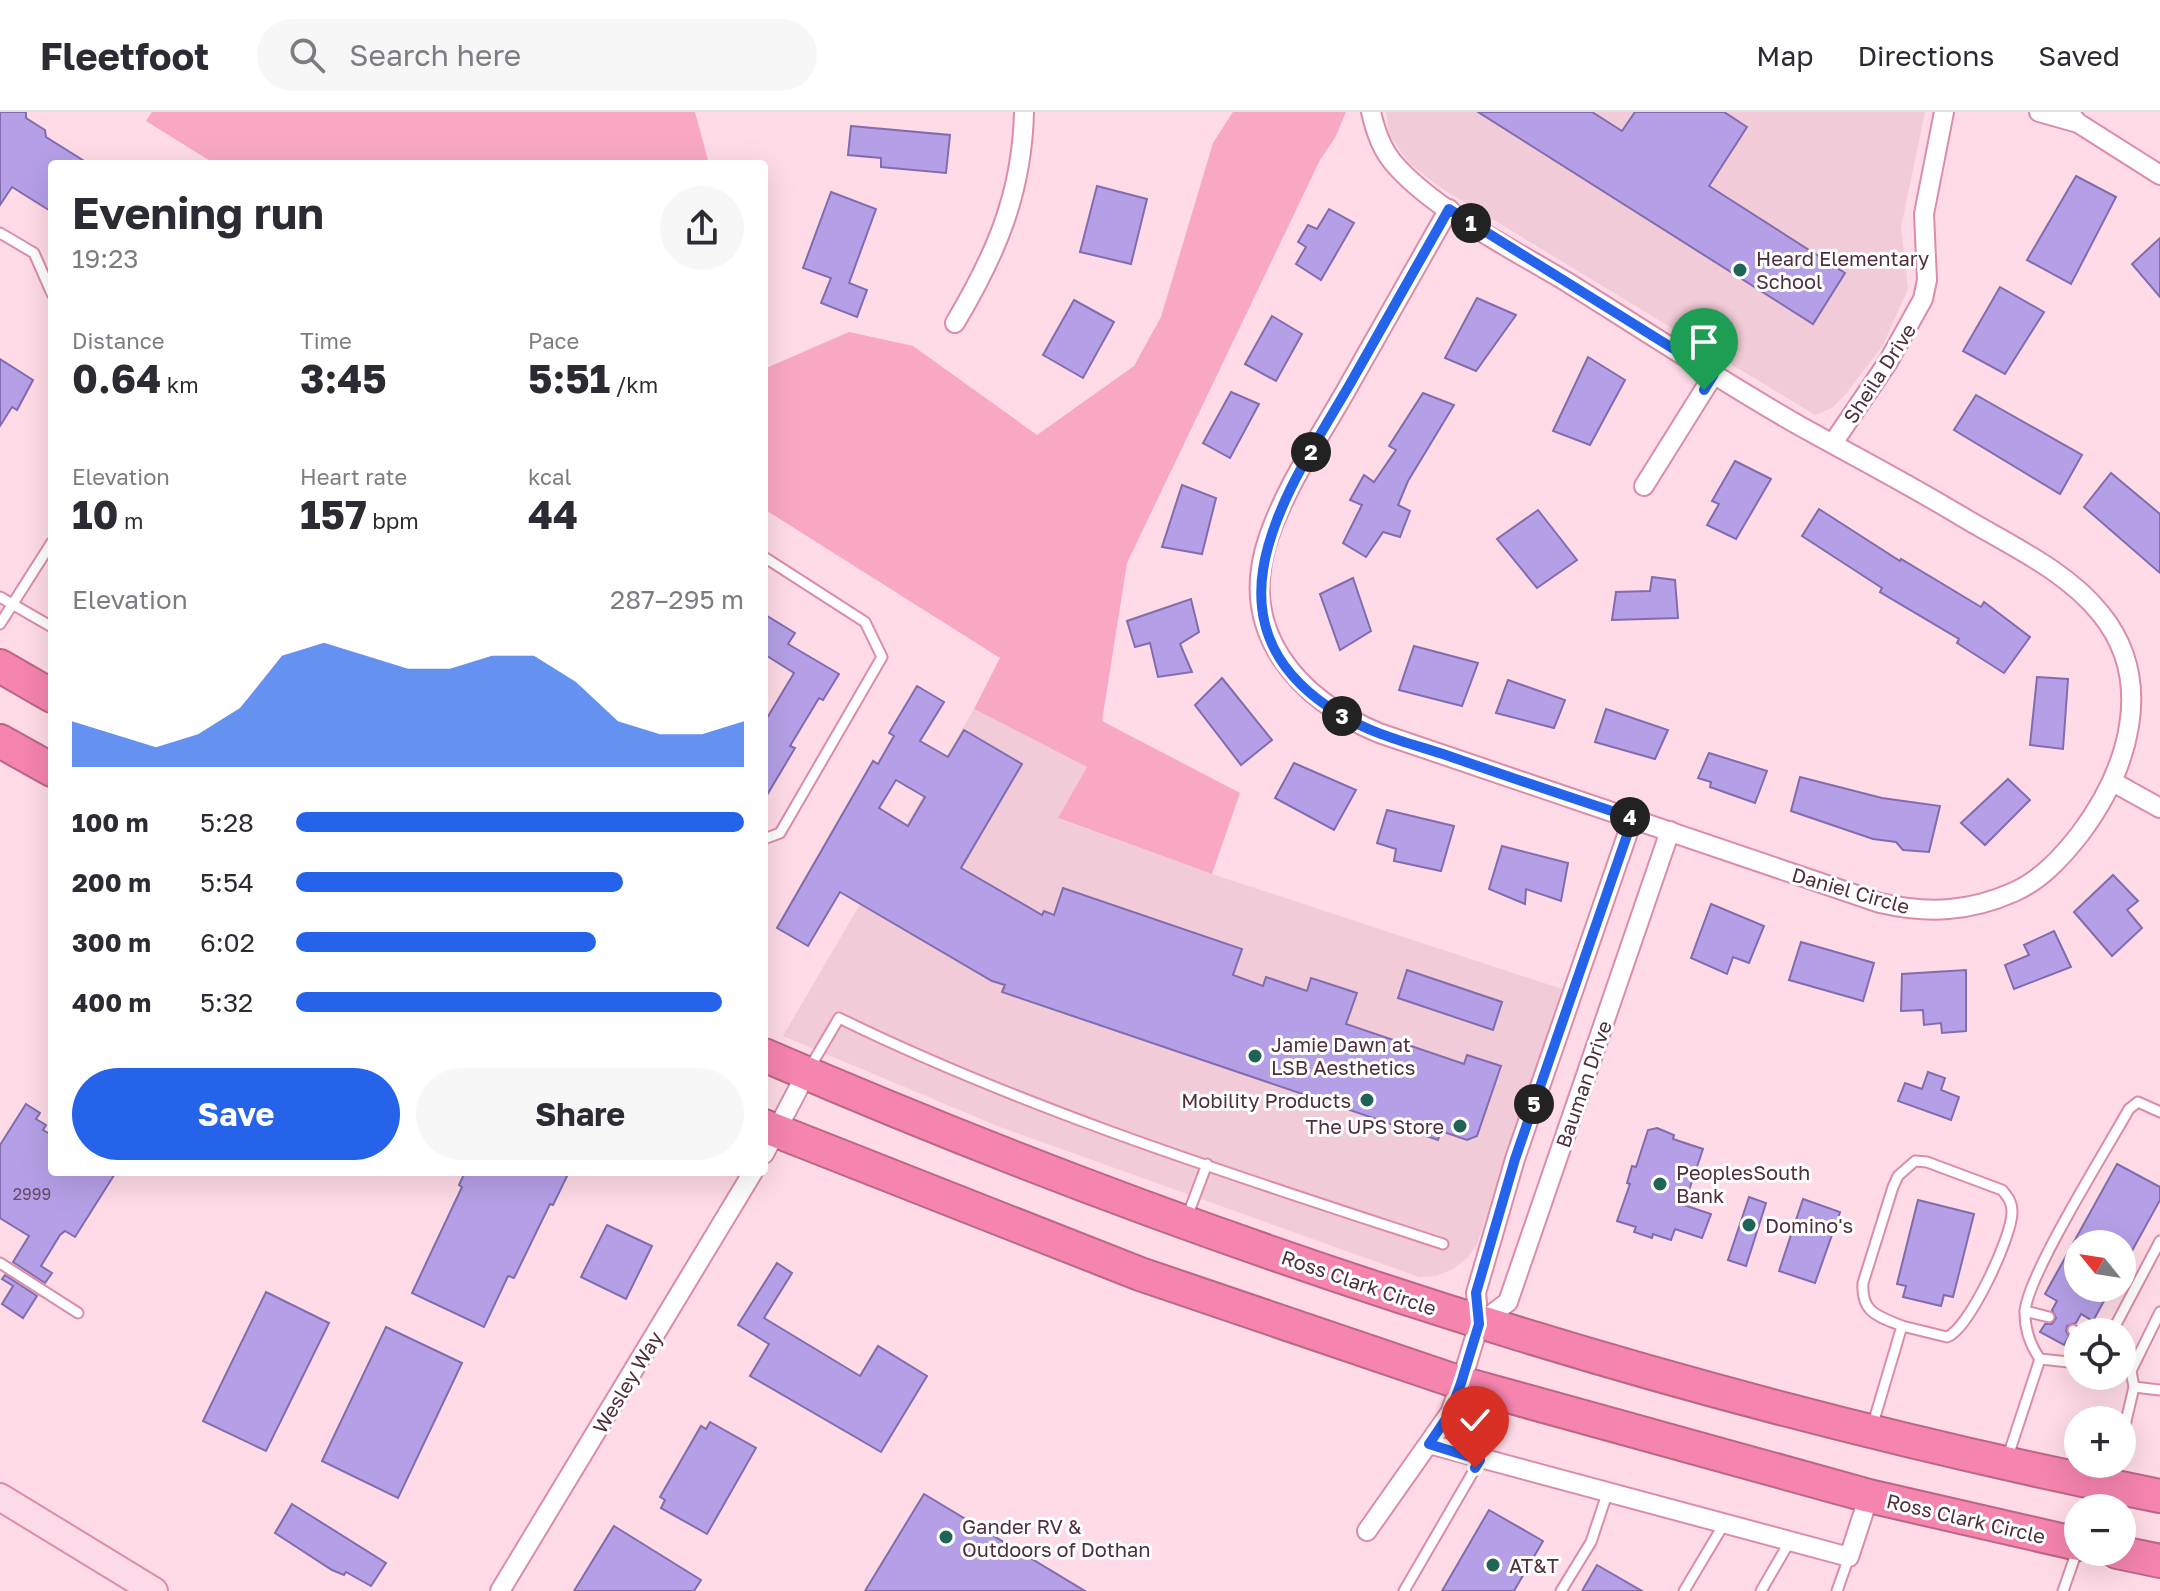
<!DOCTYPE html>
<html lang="en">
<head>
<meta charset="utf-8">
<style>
	:root { --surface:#fff; --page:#f7f7f7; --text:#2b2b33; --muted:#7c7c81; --line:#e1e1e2; --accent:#2563eb }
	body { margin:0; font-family:"Golos Text",sans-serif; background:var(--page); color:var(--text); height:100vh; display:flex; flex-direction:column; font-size:30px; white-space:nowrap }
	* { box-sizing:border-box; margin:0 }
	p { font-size:26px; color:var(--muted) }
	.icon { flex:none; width:44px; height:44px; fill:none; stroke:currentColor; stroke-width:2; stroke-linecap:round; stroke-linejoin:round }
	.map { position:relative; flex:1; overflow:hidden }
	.side { position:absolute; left:48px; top:48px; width:720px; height:1016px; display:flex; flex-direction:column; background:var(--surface); border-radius:8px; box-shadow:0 8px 32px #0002 }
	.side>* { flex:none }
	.needle { width:52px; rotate:300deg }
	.buttons { position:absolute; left:2064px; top:1118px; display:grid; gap:16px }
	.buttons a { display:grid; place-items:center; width:72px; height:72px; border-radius:50%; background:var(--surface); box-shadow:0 8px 32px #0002; font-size:40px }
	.pin { position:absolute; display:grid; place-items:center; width:68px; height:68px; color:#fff; margin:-82px -34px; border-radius:50% 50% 50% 0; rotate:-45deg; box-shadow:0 0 8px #0007 }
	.pin .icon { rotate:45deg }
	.km { position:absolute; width:40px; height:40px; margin:-20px; border-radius:50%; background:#222; color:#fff; font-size:22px; line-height:40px; text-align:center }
	.round { display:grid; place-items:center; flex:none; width:84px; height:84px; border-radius:42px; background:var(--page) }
	.headline { display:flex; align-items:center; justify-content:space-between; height:136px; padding:0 24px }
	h1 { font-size:44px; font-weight:700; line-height:60px }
	.metrics { display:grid; grid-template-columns:repeat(3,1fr); gap:12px; height:136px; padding:8px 24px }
	.metrics div { display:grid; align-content:center }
	.metrics b { font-size:40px; font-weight:700 }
	.metrics small { font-size:22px; font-weight:400 }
	.metrics p { font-size:22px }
	.chart { height:224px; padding:16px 24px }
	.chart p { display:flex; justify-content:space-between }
	.chart svg { width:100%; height:144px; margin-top:8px; fill:var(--accent); opacity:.7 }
	.cta { display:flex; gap:16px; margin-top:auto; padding:16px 24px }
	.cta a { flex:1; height:92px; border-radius:48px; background:var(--accent); color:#fff; font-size:32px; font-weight:700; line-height:92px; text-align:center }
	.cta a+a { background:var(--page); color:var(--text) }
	ul { padding:0 24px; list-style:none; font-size:26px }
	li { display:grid; grid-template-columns:128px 96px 1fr; align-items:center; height:60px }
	li i { height:20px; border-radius:10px; background:var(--accent) }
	header { display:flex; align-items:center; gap:48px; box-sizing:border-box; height:112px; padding:0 40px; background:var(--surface); border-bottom:2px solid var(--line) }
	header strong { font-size:38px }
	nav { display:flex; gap:44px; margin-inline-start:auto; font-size:28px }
	.search { width:560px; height:72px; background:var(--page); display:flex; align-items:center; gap:20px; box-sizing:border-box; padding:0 28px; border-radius:44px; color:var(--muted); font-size:30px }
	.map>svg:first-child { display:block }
</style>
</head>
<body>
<header>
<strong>Fleetfoot</strong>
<div class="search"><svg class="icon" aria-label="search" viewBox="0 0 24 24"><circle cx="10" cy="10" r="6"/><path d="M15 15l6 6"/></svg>Search here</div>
<nav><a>Map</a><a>Directions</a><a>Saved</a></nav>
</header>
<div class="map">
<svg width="2160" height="1479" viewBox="0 0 2160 1479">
	<rect width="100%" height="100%" fill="#fedbe6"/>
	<g fill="#f1cbd7">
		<path d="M1386,0H1925L1901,115L1908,177L1883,233L1845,283L1832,296L1815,303L1441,76L1409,51L1389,23Z"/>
		<path d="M974,597L1087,655L1059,707L1212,762L1562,877L1477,1132L1467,1146L1453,1157L1436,1164L1419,1165L1000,1015L783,924Z"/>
	</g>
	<g fill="#f9a8c3">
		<path d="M152,0H695L709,52H215L146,9Z"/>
		<path d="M1233,0H1346L1335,26L1320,48L1127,451L1102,609L1240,681L1212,762L1058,706L1087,655L974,597L1000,546L764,397V257L849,220L913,234L1037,323L1134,254L1161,205L1213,31Z"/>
	</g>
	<g fill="#b5a0e7" stroke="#816caf" stroke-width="2" fill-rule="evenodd">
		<path d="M0,0H26V6L45,18L46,25L89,52H52V100L12,75L0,93Z"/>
		<path d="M1478,0H1592L1622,19L1635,0H1724L1747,15L1709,74L1845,161L1813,212Z"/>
		<path d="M851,14L950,23L946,61L881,55V46L848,43Z"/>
		<path d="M2076,64L2116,85L2071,172L2027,148Z"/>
		<path d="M1097,74L1147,87L1131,152L1080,140Z"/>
		<path d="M831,80L876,97L849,171L867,178L857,205L821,191L831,166L803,156Z"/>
		<path d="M1329,97L1354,111L1321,168L1296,152L1306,135L1298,130L1308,113L1317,117Z"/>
		<path d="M2160,126V185L2132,152Z"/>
		<path d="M2000,175L2044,200L2005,262L1963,239Z"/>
		<path d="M1477,186L1516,203L1476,259L1445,246Z"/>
		<path d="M1074,188L1114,210L1083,266L1043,243Z"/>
		<path d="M1272,204L1302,222L1276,269L1245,252Z"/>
		<path d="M1588,245L1625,268L1590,333L1553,319Z"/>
		<path d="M0,247L33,268L17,298L12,295L0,314Z"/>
		<path d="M1231,280L1259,292L1230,346L1203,331Z"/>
		<path d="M1423,281L1454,293L1408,369L1398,393L1410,399L1400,425L1383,420L1366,445L1343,431L1362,393L1350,388L1364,363L1374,370L1396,338L1389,334Z"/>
		<path d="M1976,283L2082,343L2060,382L1954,318Z"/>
		<path d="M1735,349L1771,367L1736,427L1707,413L1719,392L1712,389Z"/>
		<path d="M2111,361L2160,402V461L2084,395Z"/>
		<path d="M1182,373L1216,386L1202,442L1162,435Z"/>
		<path d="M1819,397L1900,449L1901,447L1981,495L1984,490L2030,525L2004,561L1957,531L1959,527L1880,480L1882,476L1802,424Z"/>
		<path d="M1538,398L1577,448L1537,476L1497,427Z"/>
		<path d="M1652,465L1675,468L1678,506L1612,508L1616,480L1650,479Z"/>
		<path d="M1353,466L1371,519L1340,538L1320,482Z"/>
		<path d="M1191,487L1199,520L1180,532L1192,560L1158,565L1150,531L1135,535L1127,509Z"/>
		<path d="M764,502L795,521L788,532L839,562L823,588L819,586L790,634L795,636L764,688V611L794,561L764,542Z"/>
		<path d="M1414,534L1478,551L1462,594L1399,578Z"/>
		<path d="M2037,565L2068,567L2063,637L2030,633Z"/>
		<path d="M1222,566L1272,628L1241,653L1195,593Z"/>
		<path d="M1508,568L1565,588L1554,616L1496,601Z"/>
		<path d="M917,574L944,590L920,629L948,645L964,618L1022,652L961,756L1042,803L1044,799L1054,803L1063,776L1242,837L1233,863L1263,874L1266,865L1307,879L1311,866L1357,881L1346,912L1464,952L1467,943L1501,954L1477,1024L1467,1028L1441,1019L1438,1028L1002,880L1005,873L992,869L840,780L808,834L777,816L873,649L878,652L894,624L889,621ZM896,668L925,685L908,714L879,696Z"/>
		<path d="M1606,597L1668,618L1655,647L1595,630Z"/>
		<path d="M1709,641L1767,659L1755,691L1710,675L1711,670L1698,666Z"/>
		<path d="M1294,651L1356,678L1334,718L1275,686Z"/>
		<path d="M1800,665L1882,686L1940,694L1929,740L1903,738L1896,730L1873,727L1791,699Z"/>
		<path d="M2008,667L2030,688L1985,733L1961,711Z"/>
		<path d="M1387,698L1454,714L1441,759L1394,749L1396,737L1377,731Z"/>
		<path d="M1502,734L1568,751L1561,789L1526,777L1525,792L1489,777Z"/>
		<path d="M2113,763L2138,789L2127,798L2142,816L2112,844L2074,800Z"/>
		<path d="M1711,792L1764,814L1749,851L1733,845L1727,862L1691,846Z"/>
		<path d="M2054,819L2071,855L2014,877L2005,853L2029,843L2024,833Z"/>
		<path d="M1801,830L1874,851L1863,889L1789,868Z"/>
		<path d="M1407,858L1502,890L1493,918L1398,886Z"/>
		<path d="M1966,858V919L1942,921L1941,911L1924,913L1923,898L1901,899L1902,862Z"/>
		<path d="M1928,960L1945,966L1941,978L1959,985L1951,1008L1898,989L1905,971L1922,977Z"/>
		<path d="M26,992L40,1001L36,1007L46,1013L43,1018L52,1023V1060H116L75,1125L65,1119L60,1123L41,1154L52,1161L45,1171L13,1150L29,1124L0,1106V1033Z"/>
		<path d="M1657,1016L1674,1023L1673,1027L1703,1037L1684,1093L1711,1102L1702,1126L1675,1117L1671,1128L1653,1122L1652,1126L1634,1120L1636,1115L1617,1109L1630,1072L1627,1071L1632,1054L1636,1055L1648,1018Z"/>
		<path d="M2117,1052L2160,1075V1088L2122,1157V1132H2078V1176H2111L2093,1209L2081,1202L2076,1211L2067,1214L2066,1219L2069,1224L2064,1233L2040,1220L2045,1212H2052L2056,1206L2052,1198L2057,1189L2045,1182Z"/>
		<path d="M465,1060H569L553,1093L550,1092L514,1166L508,1164L484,1215L412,1181L462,1075L459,1073Z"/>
		<path d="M1749,1085L1766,1091L1746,1154L1728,1148Z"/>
		<path d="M1803,1087L1840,1100L1815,1171L1779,1159Z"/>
		<path d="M1918,1088L1974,1102L1953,1185L1944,1183L1941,1194L1903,1185L1906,1174L1897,1172Z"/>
		<path d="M607,1113L652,1134L626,1187L581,1165Z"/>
		<path d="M777,1151L792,1161L764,1206L860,1264L878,1234L927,1264L881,1340L750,1264L769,1232L738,1213Z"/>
		<path d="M5,1163L37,1184L23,1206L2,1192L13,1174L2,1167Z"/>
		<path d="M266,1180L329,1211L266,1339L203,1309Z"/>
		<path d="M386,1215L462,1251L398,1386L322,1349Z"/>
		<path d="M710,1310L756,1336L707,1422L661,1396L665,1388L660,1385L701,1314L706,1317Z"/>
		<path d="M924,1382L1085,1479H865Z"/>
		<path d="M292,1392L386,1451L371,1474L346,1460L344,1463L332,1458L275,1421Z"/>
		<path d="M1489,1398L1543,1429L1514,1479H1442Z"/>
		<path d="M614,1414L701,1468L694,1479H574Z"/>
		<path d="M1597,1453L1642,1479H1582Z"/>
	</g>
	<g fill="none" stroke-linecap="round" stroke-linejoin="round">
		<defs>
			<g id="lane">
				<path d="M0,121L34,141L52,182"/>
				<path d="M764,445L865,510L882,545L780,721L764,727"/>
				<path d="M0,485L52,515"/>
				<path d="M0,512L52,430"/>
				<path d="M809,957L839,906C1029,999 1242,1066 1443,1132"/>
				<path d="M1187,1105L1207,1052"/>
				<path d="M0,1151L78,1201"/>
				<path d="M2025,1199L2049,1205"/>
				<path d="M2073,1218L2078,1221"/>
				<path d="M2112,1220L2160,1129"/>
				<path d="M2078,1251L2040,1247C2030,1233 2025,1219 2025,1201C2025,1167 2108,1035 2129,997L2138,990L2160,1000"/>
				<path d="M2134,1275L2160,1278"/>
				<path d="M1872,1315L1902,1214L1947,1225C1969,1217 2012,1125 2012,1100C2012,1090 2008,1085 2002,1078L1927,1050L1915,1049L1898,1064L1893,1075L1863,1171C1861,1201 1878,1204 1902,1214"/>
				<path d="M2122,1326L2134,1275L2131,1259L2160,1200"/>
				<path d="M2007,1347L2040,1247"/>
				<path d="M1404,1479L1480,1348"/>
				<path d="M1561,1479L1591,1430L1608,1379"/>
				<path d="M1684,1479L1724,1412"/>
				<path d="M1761,1479L1790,1429"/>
				<path d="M1837,1479L1849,1445"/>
				<path d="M2063,1479L2078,1436"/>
			</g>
			<g id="street">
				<path d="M1371,0C1376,21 1382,39 1397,55C1438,100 1514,138 1567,170C1644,218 1721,269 1800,314C1854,344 1908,372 1961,404C2009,433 2066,458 2101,502C2156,570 2128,658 2080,722C2062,745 2041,768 2014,780C1969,800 1928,802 1880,791L1379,621C1298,587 1237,520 1268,427C1285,376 1317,329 1344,282C1379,221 1414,159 1449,97"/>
				<path d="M2039,0L2078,11"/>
				<path d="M2068,0L2078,11L2160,63"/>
				<path d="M955,211C996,142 1022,82 1024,0"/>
				<path d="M1833,331L1888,250L1923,187L1927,168L1924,102L1944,0"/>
				<path d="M1644,374L1714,262"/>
				<path d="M2113,670L2160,696"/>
				<path d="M764,1042L806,962"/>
				<path d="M1479,1212L1508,1190L1670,719"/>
				<path d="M1429,1332L1849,1445L1869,1384"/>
				<path d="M1367,1419L1450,1301L1461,1271L1479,1212L1476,1181L1515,1047L1633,706"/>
				<path d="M500,1479L753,1060"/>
			</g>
			<path id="secondary" d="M0,1385L154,1479"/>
			<g id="highway">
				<path d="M0,554L52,584"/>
				<path d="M0,629L52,658"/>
				<path d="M764,943C1212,1137 1681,1288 2160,1384"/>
				<path d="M764,1014L1140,1162L1461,1271L1869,1384L2078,1432"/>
				<path d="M2117,1440L2160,1449"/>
			</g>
		</defs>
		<use href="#lane" stroke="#dc8ca7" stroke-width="13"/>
		<use href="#street" stroke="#dc8ca7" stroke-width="22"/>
		<use href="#secondary" stroke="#dc8ca7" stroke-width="30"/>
		<use href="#highway" stroke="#bb6685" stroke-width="36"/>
		<use href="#lane" stroke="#fff" stroke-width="9"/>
		<use href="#street" stroke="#fff" stroke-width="18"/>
		<use href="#secondary" stroke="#fcdae7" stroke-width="26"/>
		<use href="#highway" stroke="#f584ae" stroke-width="32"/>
	</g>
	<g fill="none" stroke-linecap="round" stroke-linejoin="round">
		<defs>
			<path id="route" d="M1475,1356L1480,1348L1429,1332L1450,1301L1461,1271L1479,1212L1476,1181L1515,1047L1633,706C1569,685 1506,664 1443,642C1409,631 1372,622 1341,603C1191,513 1287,380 1350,272C1383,214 1416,156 1449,97L1714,262L1704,278"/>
		</defs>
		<use href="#route" stroke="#fff" stroke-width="16"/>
		<use href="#route" stroke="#2563eb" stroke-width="10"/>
	</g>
	<g fill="#1f6457" stroke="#fff" stroke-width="3">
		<circle cx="1740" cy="158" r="8"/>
		<circle cx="1255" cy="944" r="8"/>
		<circle cx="1367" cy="988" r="8"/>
		<circle cx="1460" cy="1014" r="8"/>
		<circle cx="1660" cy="1072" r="8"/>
		<circle cx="1749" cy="1113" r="8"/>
		<circle cx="946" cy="1425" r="8"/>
		<circle cx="1493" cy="1453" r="8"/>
	</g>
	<g text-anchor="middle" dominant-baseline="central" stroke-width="6" stroke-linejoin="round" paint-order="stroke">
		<g font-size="16" fill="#684a64">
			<text x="32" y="1082">2999</text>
		</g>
		<g font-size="20" fill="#4f2e39" stroke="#fff" text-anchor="start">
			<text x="1756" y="146">Heard Elementary<tspan x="1756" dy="23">School</tspan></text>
			<text x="1271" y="932">Jamie Dawn at<tspan x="1271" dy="23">LSB Aesthetics</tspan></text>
			<text x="1351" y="988" text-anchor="end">Mobility Products</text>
			<text x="1444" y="1014" text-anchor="end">The UPS Store</text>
			<text x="1676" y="1060">PeoplesSouth<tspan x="1676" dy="23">Bank</tspan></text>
			<text x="1765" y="1113">Domino's</text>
			<text x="962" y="1414">Gander RV &amp;<tspan x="962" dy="23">Outdoors of Dothan</tspan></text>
			<text x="1509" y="1453">AT&amp;T</text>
		</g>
		<g font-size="20" fill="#4f2e39" stroke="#fff">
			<text transform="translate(1879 261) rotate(-57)">Sheila Drive</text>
			<text transform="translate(1851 778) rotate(16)">Daniel Circle</text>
			<text transform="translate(1583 972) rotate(-71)">Bauman Drive</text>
			<text transform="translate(1359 1170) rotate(19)">Ross Clark Circle</text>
			<text transform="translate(627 1270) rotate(-59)">Wesley Way</text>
			<text transform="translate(1966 1406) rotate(13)">Ross Clark Circle</text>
		</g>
	</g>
</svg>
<div class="buttons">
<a><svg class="needle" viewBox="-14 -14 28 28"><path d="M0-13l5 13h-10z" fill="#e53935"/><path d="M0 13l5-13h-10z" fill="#7c7c81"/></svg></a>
<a><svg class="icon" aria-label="locate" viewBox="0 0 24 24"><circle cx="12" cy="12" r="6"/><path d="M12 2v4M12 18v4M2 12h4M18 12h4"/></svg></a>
<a>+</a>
<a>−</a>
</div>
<div class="pin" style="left:1704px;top:278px;background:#1e9e55"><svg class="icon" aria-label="arrive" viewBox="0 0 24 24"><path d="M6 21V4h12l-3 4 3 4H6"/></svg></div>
<div class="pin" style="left:1475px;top:1356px;background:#d93025"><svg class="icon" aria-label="check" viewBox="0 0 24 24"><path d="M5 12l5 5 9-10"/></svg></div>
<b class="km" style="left:1471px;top:111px">1</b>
<b class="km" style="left:1311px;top:340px">2</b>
<b class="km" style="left:1342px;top:604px">3</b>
<b class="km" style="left:1630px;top:705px">4</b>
<b class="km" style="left:1534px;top:992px">5</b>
<section class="side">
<div class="headline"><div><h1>Evening run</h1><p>19:23</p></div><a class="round"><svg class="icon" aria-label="share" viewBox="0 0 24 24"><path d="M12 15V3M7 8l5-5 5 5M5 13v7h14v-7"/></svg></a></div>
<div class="metrics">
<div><p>Distance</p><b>0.64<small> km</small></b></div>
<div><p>Time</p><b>3:45</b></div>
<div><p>Pace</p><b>5:51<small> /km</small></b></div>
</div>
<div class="metrics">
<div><p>Elevation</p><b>10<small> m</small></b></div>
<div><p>Heart rate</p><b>157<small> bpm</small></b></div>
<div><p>kcal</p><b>44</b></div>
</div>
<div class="chart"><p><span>Elevation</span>287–295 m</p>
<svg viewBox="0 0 160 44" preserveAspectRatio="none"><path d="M0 44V30L10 34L20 38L30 34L40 26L50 10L60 6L70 10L80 14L90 14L100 10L110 10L120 18L130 30L140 34L150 34L160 30V44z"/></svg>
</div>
<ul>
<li><b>100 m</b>5:28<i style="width:100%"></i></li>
<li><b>200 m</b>5:54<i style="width:73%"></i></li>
<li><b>300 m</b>6:02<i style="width:67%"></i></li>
<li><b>400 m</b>5:32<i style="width:95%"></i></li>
</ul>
<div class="cta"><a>Save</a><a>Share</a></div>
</section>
</div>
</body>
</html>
